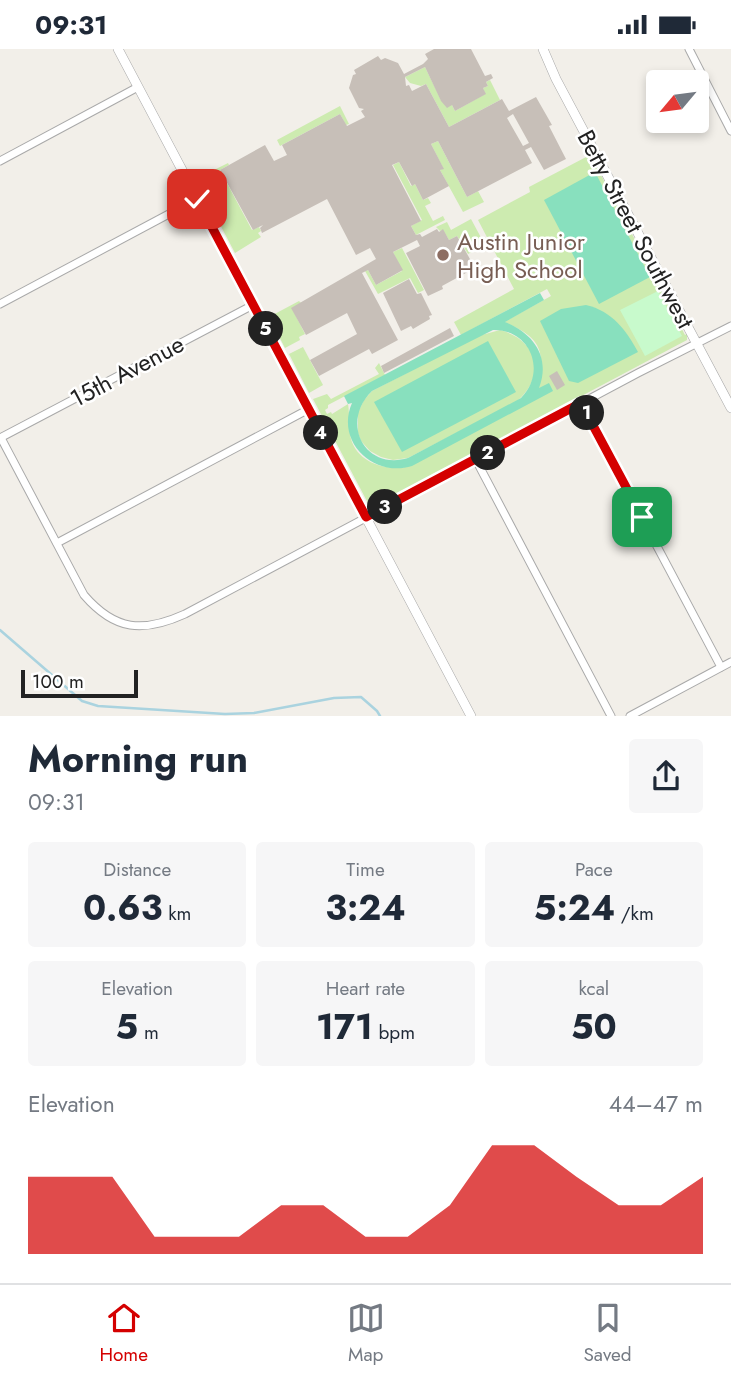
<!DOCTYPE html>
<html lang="en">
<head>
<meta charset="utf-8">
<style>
	:root { --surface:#fff; --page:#f6f6f7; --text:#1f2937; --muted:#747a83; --line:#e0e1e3; --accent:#d40000 }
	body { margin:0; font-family:Jost,sans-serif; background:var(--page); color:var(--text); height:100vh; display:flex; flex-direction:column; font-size:26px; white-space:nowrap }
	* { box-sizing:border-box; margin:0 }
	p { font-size:23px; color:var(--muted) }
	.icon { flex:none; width:38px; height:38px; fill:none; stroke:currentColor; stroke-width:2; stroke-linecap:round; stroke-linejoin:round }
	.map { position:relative; height:667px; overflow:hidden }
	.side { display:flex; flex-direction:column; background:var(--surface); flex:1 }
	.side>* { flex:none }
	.needle { width:46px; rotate:241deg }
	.controls { position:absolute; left:646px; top:21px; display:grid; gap:14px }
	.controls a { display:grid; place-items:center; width:63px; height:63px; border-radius:7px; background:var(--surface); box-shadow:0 4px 10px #0003; font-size:35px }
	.scale { position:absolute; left:21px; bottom:18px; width:117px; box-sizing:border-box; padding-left:7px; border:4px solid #222; border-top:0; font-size:19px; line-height:24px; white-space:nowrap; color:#222; -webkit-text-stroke:5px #fff; paint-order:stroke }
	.pin { position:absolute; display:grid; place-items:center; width:60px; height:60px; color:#fff; margin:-30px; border-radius:14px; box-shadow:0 4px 10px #0006 }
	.km { position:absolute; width:35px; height:35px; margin:-18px; border-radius:50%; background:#222; color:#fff; font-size:19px; line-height:35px; text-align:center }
	.round { display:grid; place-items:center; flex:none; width:74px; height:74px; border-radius:7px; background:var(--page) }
	.head { display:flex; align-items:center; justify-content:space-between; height:119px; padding:0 28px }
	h1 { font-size:38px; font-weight:700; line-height:52px }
	.stats { display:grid; grid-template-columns:repeat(3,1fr); gap:10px; height:119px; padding:7px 28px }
	.stats div { display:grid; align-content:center; border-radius:7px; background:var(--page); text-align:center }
	.stats b { font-size:35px; font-weight:700 }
	.stats small { font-size:19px; font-weight:400 }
	.stats p { font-size:19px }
	.chart { height:196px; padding:14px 28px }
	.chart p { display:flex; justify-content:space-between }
	.chart svg { width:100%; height:126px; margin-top:7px; fill:var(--accent); opacity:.7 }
	.status { display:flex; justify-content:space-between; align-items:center; height:49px; padding:0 35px; background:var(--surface); direction:ltr }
	.status svg { height:19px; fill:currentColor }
	.dock { display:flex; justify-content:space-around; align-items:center; height:98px; border-top:2px solid var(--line); background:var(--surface); font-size:19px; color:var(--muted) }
	.dock a { display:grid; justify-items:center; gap:4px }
	.dock .on { color:var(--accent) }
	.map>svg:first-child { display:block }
</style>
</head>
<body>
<div class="status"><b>09:31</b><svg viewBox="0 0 49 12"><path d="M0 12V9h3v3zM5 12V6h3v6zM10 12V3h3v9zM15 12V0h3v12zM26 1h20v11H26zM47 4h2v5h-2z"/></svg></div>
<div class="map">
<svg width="731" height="667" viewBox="0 0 731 667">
	<rect width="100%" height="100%" fill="#f2efe9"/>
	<g fill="#cdebb0">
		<path d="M425,18L441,51L452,56L455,62L485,45L483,39L488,37L486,33L490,31L500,51L449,78L426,35L421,37L410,34L405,28Z"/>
		<path d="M340,57L349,75L346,76L340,65L280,97L277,91Z"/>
		<path d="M438,92L467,148L478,142L484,153L463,163L440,121L443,119L431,95Z"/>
		<path d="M588,107H591L685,286L687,285V291L376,456L373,454L369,456L313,350L327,345L331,350L379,325L375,319L379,314L385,326L328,356V359L325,361L327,365L331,363L332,365L348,355C350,366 348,382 352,393C360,414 384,420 403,419L538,340C546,302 541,288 504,273L551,247L547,240L461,286L454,273L514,240L478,171L530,143L529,138Z"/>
		<path d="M399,113L411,137L415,135L423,151L428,149L431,154L425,157L433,172L443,167L445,171L416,186L411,177L422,171L393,116Z"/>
		<path d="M228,114L229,116L220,121L252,181L259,178L261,182L258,184L261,188L235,204L196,130Z"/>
		<path d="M471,170L485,196L468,205L457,187L449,191L443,181L440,182L436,178L447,173L451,181Z"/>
		<path d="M402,199L424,241L418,244L410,229L378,245L365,222L368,221L376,236L402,222L393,203Z"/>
		<path d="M299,252L301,254L292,259L305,285L299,288L300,291L285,299L269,268Z"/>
		<path d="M500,281C538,291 547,327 516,353L408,409L393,411L381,408L370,402L361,392L358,384V363L364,351L372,342L478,287Z"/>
		<path d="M303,298L323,336L309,344L289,305Z"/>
	</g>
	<path fill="#c8facc" d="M658,242L682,287L645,307L620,261Z"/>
	<g fill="#88e0be" fill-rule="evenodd">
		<path d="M595,123L650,228L599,255L544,151Z"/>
		<path d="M540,244L544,251L505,273C533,284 551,308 539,339L549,334L553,342L412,417C374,429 335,393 352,354L348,355L344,347ZM493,281C531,280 547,323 521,349L408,409C364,422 340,373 372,342Z"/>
		<path d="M586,256C612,262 626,281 638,303L578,334L569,332L540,272L561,260Z"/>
		<path d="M488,292L516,343L402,403L374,353Z"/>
	</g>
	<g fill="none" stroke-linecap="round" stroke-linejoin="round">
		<path stroke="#aad3df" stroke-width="2.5" d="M0,581L82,652L98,657L225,665L254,664L334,649L361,648L377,662L380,667"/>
	</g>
	<g fill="#c7bfb8" fill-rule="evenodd">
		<path d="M434,0H471L485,27L491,25L493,29L486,33L488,37L483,39L486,45L455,62L452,56L447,59L441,52L425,18L405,28L406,37L409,36L412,42L426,35L449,78L502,50L509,62L536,48L552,76L549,77L566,110L544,121L531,98L525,101L532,114L467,148L438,92L431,95L444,120L440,121L449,137L423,151L415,135L412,137L399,113L392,116L421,172L411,177L416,186L420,185L422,188L437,180L439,183L443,180L449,191L457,187L475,219L442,237L443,240L428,247L406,204L420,197L417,191L393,203L403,221L376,236L368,221L362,224L398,291L372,305L369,300L319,327L310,311L357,285L347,264L306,286L291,259L376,210L370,199L356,206L327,150L262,184L260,179L263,176L253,181L220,121L265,96L274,112L287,106L282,96L340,65L347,77L365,68L361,62L364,60L359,59L349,39L353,26L356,25L354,21L378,7L381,11L385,9L398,14L404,25L423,15L428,10L425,5ZM513,65L529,94L523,97L507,69Z"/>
		<path d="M409,230L417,245L421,244L432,266L429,267L430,270L418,277L413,280L411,277L401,282L383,244Z"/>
		<path d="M450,279L454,287L384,324L381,317Z"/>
		<path d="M557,322L565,336L557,341L549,327Z"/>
	</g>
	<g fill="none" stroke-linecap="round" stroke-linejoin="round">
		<defs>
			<g id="minor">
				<path d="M689,0L731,82"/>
				<path d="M0,112L138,38"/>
				<path d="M0,255L197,150"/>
				<path d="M581,354L721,618"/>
				<path d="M0,389L253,256"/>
				<path d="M1,389L84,546C115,582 143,584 185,565L638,324L731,277"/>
				<path d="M476,411L611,667"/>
				<path d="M57,494L309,360"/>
				<path d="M630,667L731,613"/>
			</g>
			<g id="tertiary">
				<path d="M118,0L471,667"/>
				<path d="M543,0L556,30L731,359"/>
			</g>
		</defs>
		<use href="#minor" stroke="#a9a9a9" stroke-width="9"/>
		<use href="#tertiary" stroke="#a9a9a9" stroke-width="10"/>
		<use href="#minor" stroke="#fff" stroke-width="7"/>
		<use href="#tertiary" stroke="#fff" stroke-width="9"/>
	</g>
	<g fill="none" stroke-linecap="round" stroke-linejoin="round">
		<defs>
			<path id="route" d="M197,150L366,468L581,354L642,468"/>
		</defs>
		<use href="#route" stroke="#fff" stroke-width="14"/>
		<use href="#route" stroke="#d40000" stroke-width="9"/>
	</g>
	<circle fill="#8d6e63" stroke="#fff" stroke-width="2.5" cx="443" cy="206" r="7"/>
	<g text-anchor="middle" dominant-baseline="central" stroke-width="5" stroke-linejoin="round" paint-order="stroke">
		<g font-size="24" fill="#222" stroke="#fff">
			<text transform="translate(636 180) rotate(62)">Betty Street Southwest</text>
			<text transform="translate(127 322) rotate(-28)">15th Avenue</text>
		</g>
		<g font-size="24" fill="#785e54" stroke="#fff" text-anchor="start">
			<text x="457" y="192">Austin Junior<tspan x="457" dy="28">High School</tspan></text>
		</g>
	</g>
</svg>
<div class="controls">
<a><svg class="needle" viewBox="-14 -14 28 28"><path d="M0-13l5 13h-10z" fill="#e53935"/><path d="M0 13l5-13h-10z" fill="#747a83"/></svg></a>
</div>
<div class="scale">100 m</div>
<div class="pin" style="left:642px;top:468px;background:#1e9e55"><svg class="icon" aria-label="arrive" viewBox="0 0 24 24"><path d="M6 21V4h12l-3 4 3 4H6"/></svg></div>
<div class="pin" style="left:197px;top:150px;background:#d93025"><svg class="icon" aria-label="check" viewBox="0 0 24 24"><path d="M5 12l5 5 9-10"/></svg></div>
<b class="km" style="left:587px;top:364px">1</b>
<b class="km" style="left:488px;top:404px">2</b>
<b class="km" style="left:385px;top:458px">3</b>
<b class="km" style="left:321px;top:384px">4</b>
<b class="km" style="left:266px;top:280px">5</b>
</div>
<section class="side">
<div class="head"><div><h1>Morning run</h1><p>09:31</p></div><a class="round"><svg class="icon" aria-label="share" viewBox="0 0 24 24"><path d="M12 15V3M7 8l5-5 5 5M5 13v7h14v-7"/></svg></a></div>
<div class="stats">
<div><p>Distance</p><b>0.63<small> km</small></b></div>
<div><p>Time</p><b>3:24</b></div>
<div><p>Pace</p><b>5:24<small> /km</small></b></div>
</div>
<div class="stats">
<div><p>Elevation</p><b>5<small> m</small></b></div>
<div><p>Heart rate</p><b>171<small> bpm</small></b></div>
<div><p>kcal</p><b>50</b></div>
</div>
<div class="chart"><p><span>Elevation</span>44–47 m</p>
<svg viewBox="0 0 160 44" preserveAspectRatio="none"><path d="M0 44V17L10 17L20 17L30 38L40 38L50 38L60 27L70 27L80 38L90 38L100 27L110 6L120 6L130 17L140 27L150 27L160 17V44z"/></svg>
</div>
</section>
<nav class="dock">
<a class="on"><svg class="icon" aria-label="home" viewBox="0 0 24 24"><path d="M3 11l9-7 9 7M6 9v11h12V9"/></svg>Home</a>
<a><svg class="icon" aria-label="map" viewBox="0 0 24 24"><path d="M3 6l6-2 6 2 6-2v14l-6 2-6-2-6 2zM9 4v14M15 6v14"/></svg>Map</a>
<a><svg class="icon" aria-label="saved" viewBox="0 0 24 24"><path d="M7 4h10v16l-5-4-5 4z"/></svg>Saved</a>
</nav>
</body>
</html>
